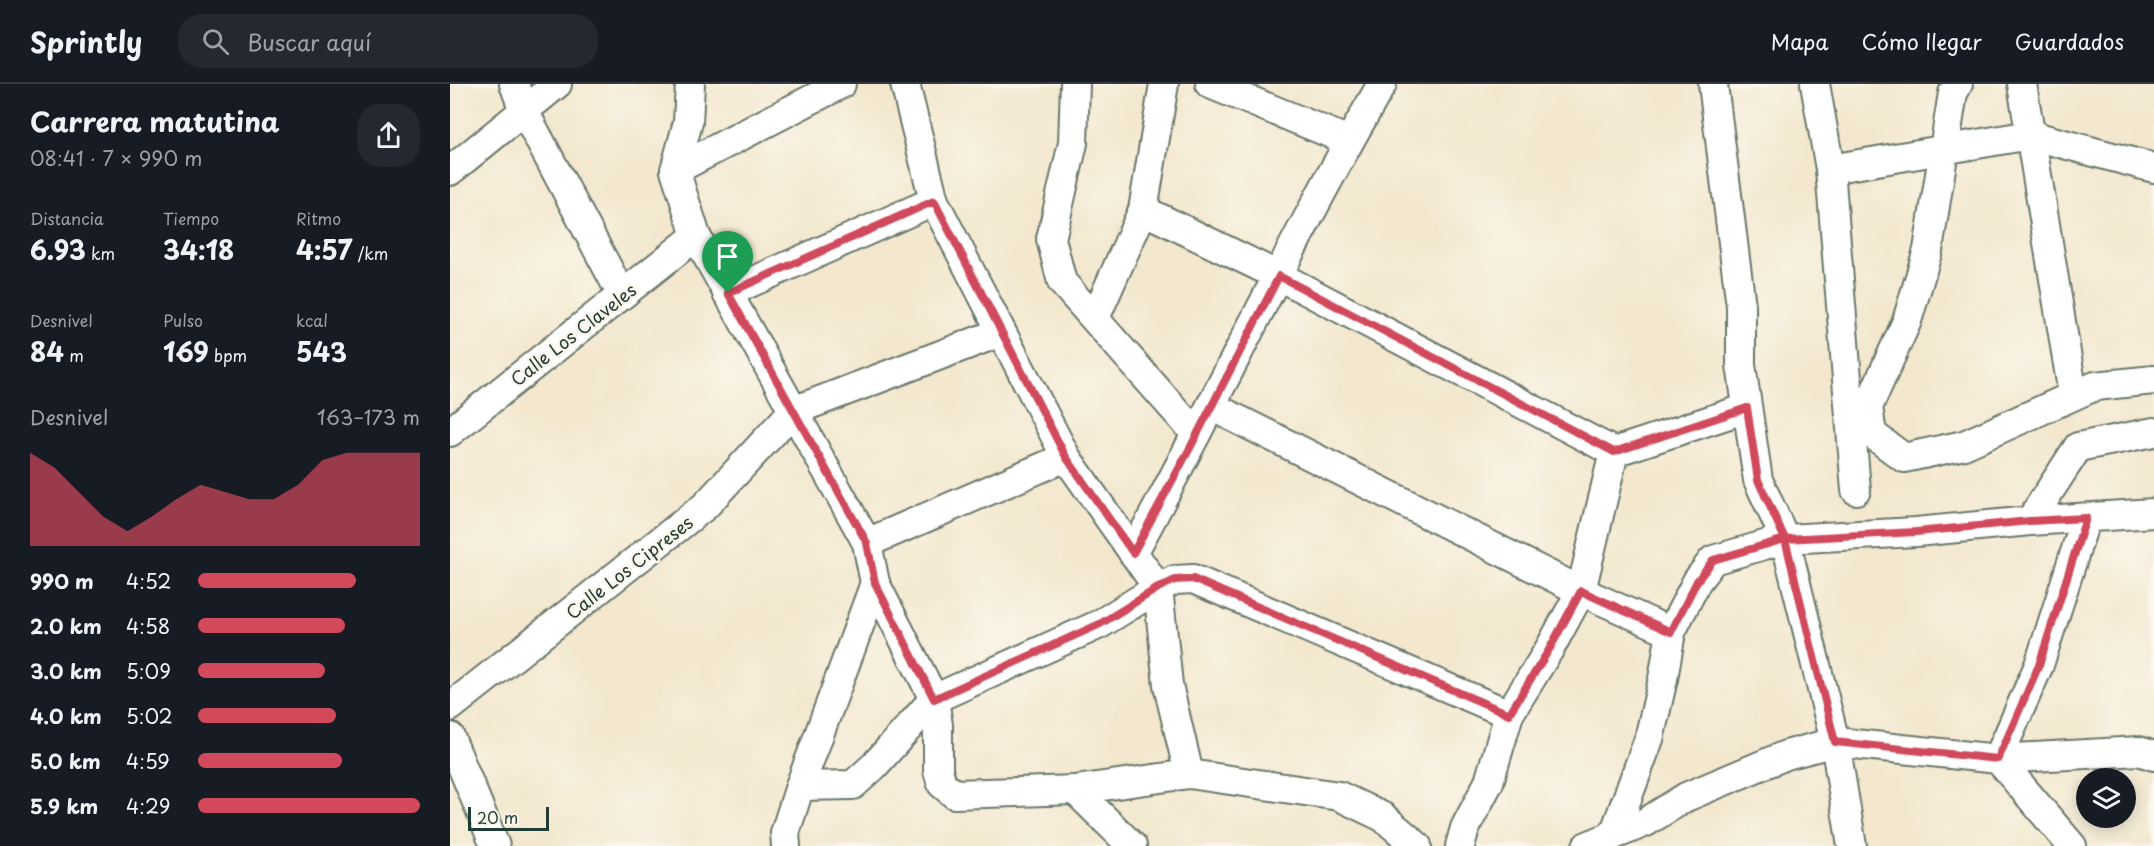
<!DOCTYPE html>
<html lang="es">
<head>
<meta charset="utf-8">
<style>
	:root { --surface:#171b24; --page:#242831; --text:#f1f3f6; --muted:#9ea1a6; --line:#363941; --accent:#d1495b }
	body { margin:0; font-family:"Playpen Sans",sans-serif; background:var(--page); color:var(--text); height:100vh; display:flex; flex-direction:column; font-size:22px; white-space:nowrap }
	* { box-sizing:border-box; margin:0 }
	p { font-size:20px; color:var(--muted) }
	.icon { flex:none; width:33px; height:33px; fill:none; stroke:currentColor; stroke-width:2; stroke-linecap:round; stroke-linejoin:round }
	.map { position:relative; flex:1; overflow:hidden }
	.panel { display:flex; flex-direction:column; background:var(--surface); width:450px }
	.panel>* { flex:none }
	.tools { position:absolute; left:1626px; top:684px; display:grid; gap:12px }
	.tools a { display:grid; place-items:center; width:60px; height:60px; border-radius:50%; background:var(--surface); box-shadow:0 3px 15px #0003; font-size:30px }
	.scale { position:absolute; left:18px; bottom:15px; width:81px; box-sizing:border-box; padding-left:6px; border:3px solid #1f3d34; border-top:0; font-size:16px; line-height:21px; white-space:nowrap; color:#1f3d34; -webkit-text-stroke:4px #fbf7ec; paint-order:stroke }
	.pin { position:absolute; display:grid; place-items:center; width:51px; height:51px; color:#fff; margin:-62px -26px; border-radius:50% 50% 50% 0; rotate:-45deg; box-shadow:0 0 6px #0007 }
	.pin .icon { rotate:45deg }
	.round { display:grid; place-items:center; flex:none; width:63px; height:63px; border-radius:24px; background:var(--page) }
	.summary { display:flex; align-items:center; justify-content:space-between; height:102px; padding:0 30px }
	h1 { font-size:27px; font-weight:700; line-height:45px }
	.stats { display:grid; grid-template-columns:repeat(3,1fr); gap:9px; height:102px; padding:6px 30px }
	.stats div { display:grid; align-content:center }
	.stats b { font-size:26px; font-weight:700 }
	.stats small { font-size:16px; font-weight:400 }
	.stats p { font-size:16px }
	.chart { height:168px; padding:12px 30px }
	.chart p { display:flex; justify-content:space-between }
	.chart svg { width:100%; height:108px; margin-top:6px; fill:var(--accent); opacity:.7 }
	ul { padding:0 30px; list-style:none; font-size:20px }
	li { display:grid; grid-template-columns:96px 72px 1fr; align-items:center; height:45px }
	li i { height:15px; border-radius:8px; background:var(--accent) }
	header { display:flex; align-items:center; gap:36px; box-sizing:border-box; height:84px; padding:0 30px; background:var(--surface); border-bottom:2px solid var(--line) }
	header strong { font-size:28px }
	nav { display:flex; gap:33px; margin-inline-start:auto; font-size:21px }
	.search { width:420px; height:54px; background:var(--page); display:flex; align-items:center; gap:15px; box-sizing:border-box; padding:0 21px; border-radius:24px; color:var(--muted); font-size:22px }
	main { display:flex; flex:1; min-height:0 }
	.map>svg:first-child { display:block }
</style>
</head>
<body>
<header>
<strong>Sprintly</strong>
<div class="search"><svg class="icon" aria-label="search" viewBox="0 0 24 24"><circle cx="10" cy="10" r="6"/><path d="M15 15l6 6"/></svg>Buscar aquí</div>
<nav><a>Mapa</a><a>Cómo llegar</a><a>Guardados</a></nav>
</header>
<main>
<section class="panel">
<div class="summary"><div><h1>Carrera matutina</h1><p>08:41 · 7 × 990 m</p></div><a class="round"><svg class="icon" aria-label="share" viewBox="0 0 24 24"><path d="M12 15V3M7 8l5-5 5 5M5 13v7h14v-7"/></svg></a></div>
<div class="stats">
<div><p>Distancia</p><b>6.93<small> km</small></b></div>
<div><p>Tiempo</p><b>34:18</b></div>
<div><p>Ritmo</p><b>4:57<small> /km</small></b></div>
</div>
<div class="stats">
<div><p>Desnivel</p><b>84<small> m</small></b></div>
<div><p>Pulso</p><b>169<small> bpm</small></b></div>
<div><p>kcal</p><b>543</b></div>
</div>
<div class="chart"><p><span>Desnivel</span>163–173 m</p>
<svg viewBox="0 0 160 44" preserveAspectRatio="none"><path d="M0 44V6L10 12L20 22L30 32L40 38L50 32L60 25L70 19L80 22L90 25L100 25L110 19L120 9L130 6L140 6L150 6L160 6V44z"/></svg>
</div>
<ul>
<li><b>990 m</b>4:52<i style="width:71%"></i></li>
<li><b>2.0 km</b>4:58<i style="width:66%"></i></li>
<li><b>3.0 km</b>5:09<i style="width:57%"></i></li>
<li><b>4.0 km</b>5:02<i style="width:62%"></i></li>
<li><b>5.0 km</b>4:59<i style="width:65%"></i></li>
<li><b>5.9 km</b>4:29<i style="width:100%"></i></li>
</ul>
</section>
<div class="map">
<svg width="1704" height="762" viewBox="0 0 1704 762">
	<rect width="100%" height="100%" fill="#fbf7ec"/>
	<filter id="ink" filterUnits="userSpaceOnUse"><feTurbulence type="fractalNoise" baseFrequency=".0167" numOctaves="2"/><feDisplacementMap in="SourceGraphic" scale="12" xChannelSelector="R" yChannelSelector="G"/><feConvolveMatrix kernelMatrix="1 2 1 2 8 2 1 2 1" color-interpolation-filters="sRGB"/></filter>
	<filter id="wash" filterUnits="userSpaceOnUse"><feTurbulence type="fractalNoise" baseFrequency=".008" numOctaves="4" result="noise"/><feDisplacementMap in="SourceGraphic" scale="24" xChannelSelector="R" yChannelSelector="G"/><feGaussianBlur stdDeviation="1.35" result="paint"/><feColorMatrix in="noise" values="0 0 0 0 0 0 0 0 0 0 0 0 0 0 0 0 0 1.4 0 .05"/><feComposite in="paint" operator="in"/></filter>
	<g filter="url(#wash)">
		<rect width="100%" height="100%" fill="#f3e7ce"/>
	</g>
	<g filter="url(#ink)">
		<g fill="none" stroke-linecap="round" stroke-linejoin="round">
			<defs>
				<g id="minor">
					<path d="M64,0L74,27L172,211"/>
					<path d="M240,0L238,38L225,86L246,152L417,459L425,499L484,615L488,641V686L492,700L504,710L625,706L739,690L889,712L933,733L967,762"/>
					<path d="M455,0L484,117L616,373L708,504L718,601L739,690"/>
					<path d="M625,0L623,59L601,155L612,198L746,350"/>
					<path d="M760,0L899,57"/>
					<path d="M1263,0L1291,222V281L1308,396L1335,455L1385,658L1402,762"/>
					<path d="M1365,0L1380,85L1406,406"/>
					<path d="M1508,0L1503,9L1478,166L1457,237L1418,323L1422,350L1454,374L1514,361L1645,302L1704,296"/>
					<path d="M1572,0L1623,311"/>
					<path d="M1380,85L1580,51L1704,84"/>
					<path d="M225,86L391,0"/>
					<path d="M0,87L107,0"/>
					<path d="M693,126L829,192L1164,368L1297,324"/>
					<path d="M277,209L484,117"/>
					<path d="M645,234L693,126L714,0"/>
					<path d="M761,322L1131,507L1221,548"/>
					<path d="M0,348L246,152"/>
					<path d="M1580,437L1628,363L1704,348"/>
					<path d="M417,459L616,373"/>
					<path d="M683,469C768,314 843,153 932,0"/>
					<path d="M0,623L255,422L343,327L551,248"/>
					<path d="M0,653L45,762"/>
					<path d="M350,702L403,701L424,682L484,615L650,540L708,504L725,496L743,495L1059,630"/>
					<path d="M625,706L682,762"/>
					<path d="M1164,750L1199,655L1213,595L1221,548L1247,497L1263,476L1335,455L1466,448L1580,437L1704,429"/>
					<path d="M336,762L335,749L350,702L425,499"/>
					<path d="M1010,762L1015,744L1039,698L1059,630L1100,564L1131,507L1164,368"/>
					<path d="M1137,762L1196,738L1236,713L1336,671L1385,658L1548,675L1689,667L1704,672"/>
					<path d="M1622,762L1548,675L1589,581L1636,434"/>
				</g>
			</defs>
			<use href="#minor" stroke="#69786a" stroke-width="32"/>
			<use href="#minor" stroke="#fff" stroke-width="28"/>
		</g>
	</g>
	<g fill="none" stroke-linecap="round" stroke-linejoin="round" filter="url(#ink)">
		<defs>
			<path id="route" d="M278,209L417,459L425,499L484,615L650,540L708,504L725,496L743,495L1059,630L1100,564L1131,507L1221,548L1247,497L1263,476L1335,455L1385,658L1548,675L1589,581L1636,434L1580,437L1466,448L1335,455L1308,396L1297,324L1164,368L829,192L740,364L683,469L616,373L484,117L278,209"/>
		</defs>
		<use href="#route" stroke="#fff" stroke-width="12"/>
		<use href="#route" stroke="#d1495b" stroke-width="8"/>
	</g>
	<g text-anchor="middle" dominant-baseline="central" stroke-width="5" stroke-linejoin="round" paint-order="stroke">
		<g font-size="18" fill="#1f3d34" stroke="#fbf7ec">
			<text transform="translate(123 250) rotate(-38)">Calle Los Claveles</text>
			<text transform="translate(179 483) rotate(-38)">Calle Los Cipreses</text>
		</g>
	</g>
</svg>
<div class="tools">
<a><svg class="icon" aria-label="layers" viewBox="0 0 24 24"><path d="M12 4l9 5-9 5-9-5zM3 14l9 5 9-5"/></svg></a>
</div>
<div class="scale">20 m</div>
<div class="pin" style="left:278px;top:209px;background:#1e9e55"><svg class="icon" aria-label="arrive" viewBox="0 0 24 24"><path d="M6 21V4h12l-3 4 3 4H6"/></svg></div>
</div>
</main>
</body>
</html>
